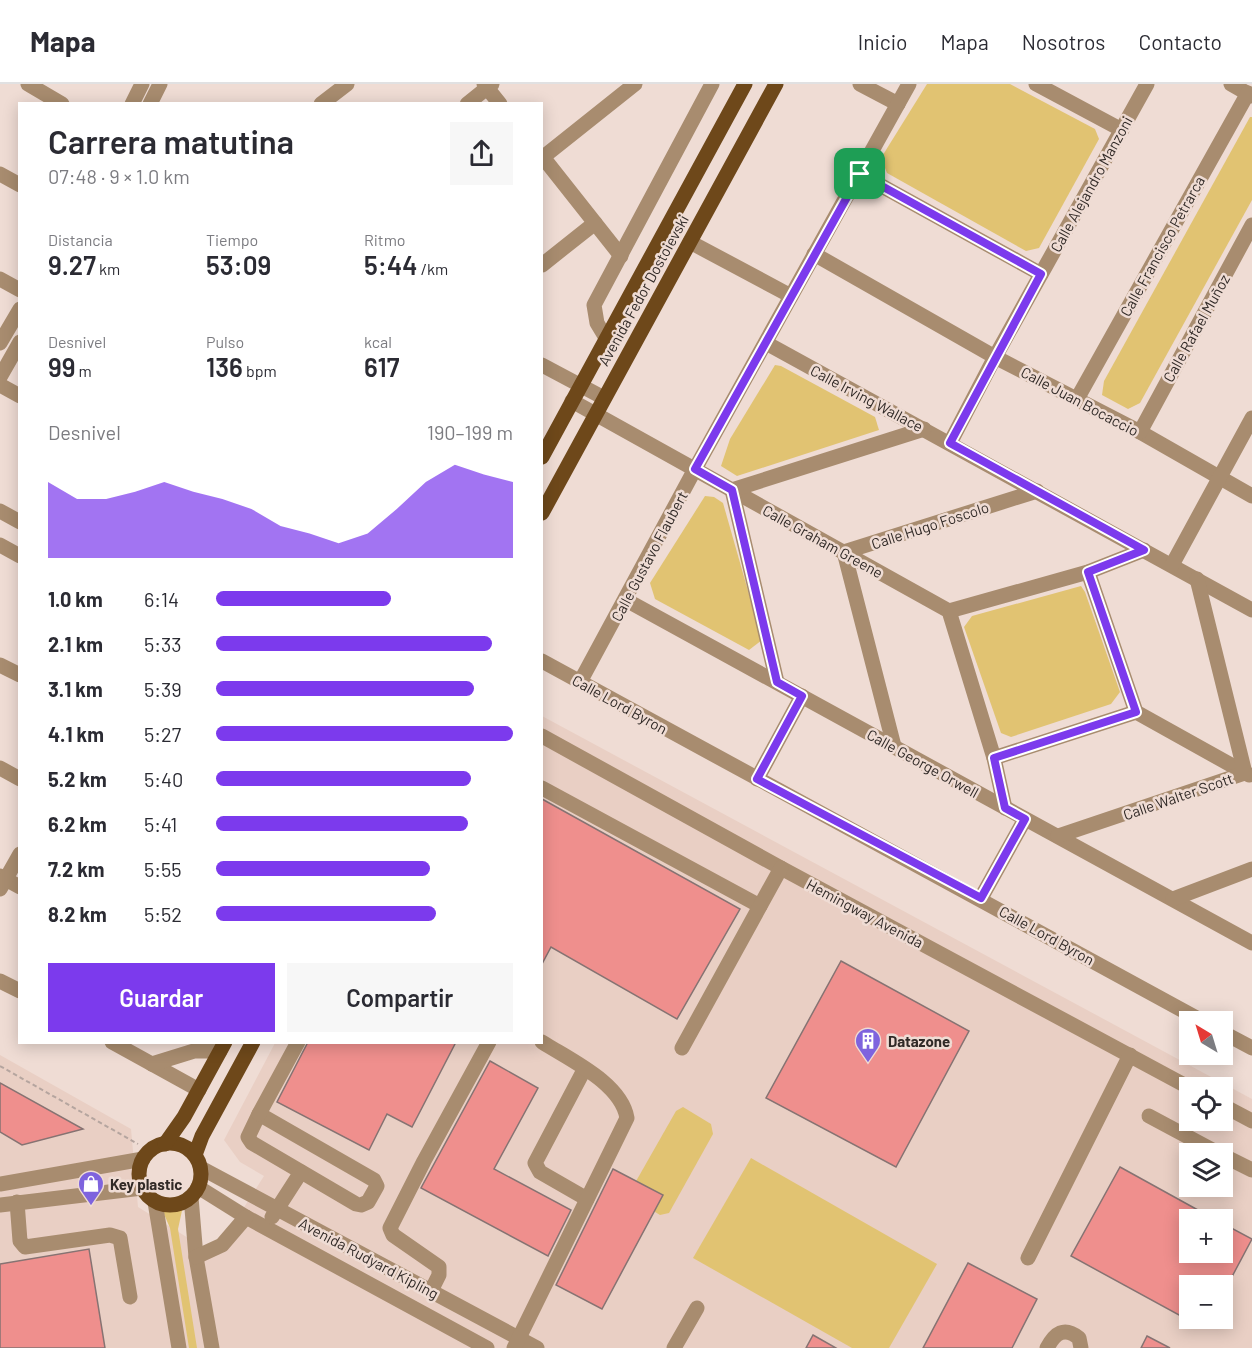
<!DOCTYPE html>
<html lang="es">
<head>
<meta charset="utf-8">
<style>
	:root { --surface:#fff; --page:#f7f7f7; --text:#2b2b33; --muted:#7c7c81; --line:#e1e1e2; --accent:#7c3aed }
	body { margin:0; font-family:Barlow,sans-serif; background:var(--page); color:var(--text); height:100vh; display:flex; flex-direction:column; font-size:22px; white-space:nowrap }
	* { box-sizing:border-box; margin:0 }
	p { font-size:20px; color:var(--muted) }
	.icon { flex:none; width:33px; height:33px; fill:none; stroke:currentColor; stroke-width:2; stroke-linecap:round; stroke-linejoin:round }
	.map { position:relative; flex:1; overflow:hidden }
	.drawer { position:absolute; left:18px; top:18px; width:525px; height:942px; display:flex; flex-direction:column; background:var(--surface); border-radius:0px; box-shadow:0 3px 15px #0003 }
	.drawer>* { flex:none }
	.needle { width:39px; rotate:322deg }
	.controls { position:absolute; left:1179px; top:927px; display:grid; gap:12px }
	.controls a { display:grid; place-items:center; width:54px; height:54px; border-radius:0px; background:var(--surface); box-shadow:0 3px 15px #0003; font-size:30px }
	.pin { position:absolute; display:grid; place-items:center; width:51px; height:51px; color:#fff; margin:-26px; border-radius:12px; box-shadow:0 3px 9px #0006 }
	.round { display:grid; place-items:center; flex:none; width:63px; height:63px; border-radius:0px; background:var(--page) }
	.overview { display:flex; align-items:center; justify-content:space-between; height:102px; padding:0 30px }
	h1 { font-size:33px; font-weight:600; line-height:45px }
	.stats { display:grid; grid-template-columns:repeat(3,1fr); gap:9px; height:102px; padding:6px 30px }
	.stats div { display:grid; align-content:center }
	.stats b { font-size:26px; font-weight:600 }
	.stats small { font-size:16px; font-weight:400 }
	.stats p { font-size:16px }
	.chart { height:168px; padding:12px 30px }
	.chart p { display:flex; justify-content:space-between }
	.chart svg { width:100%; height:108px; margin-top:6px; fill:var(--accent); opacity:.7 }
	.button { display:flex; gap:12px; margin-top:auto; padding:12px 30px }
	.button a { flex:1; height:69px; border-radius:0px; background:var(--accent); color:#fff; font-size:24px; font-weight:600; line-height:69px; text-align:center }
	.button a+a { background:var(--page); color:var(--text) }
	ul { padding:0 30px; list-style:none; font-size:20px }
	li { display:grid; grid-template-columns:96px 72px 1fr; align-items:center; height:45px }
	li i { height:15px; border-radius:8px; background:var(--accent) }
	header { display:flex; align-items:center; gap:36px; box-sizing:border-box; height:84px; padding:0 30px; background:var(--surface); border-bottom:2px solid var(--line) }
	header strong { font-size:28px }
	nav { display:flex; gap:33px; margin-inline-start:auto; font-size:21px }
	.map>svg:first-child { display:block }
</style>
</head>
<body>
<header>
<strong>Mapa</strong>
<nav><a>Inicio</a><a>Mapa</a><a>Nosotros</a><a>Contacto</a></nav>
</header>
<div class="map">
<svg width="1252" height="1264" viewBox="0 0 1252 1264">
	<rect width="100%" height="100%" fill="#efdcd4"/>
	<path fill="#e9cfc4" fill-rule="evenodd" d="M542,632L1252,1015V1264H0V971L131,1045L138,1123L206,1165L229,1147L264,1092L240,1078L224,1056L275,959L542,958ZM1190,1004H1222V1036H1190ZM1190,1070H1222V1102H1190ZM1190,1136H1222V1168H1190ZM1190,1202H1222V1234H1190Z"/>
	<g fill="#e1c372">
		<path d="M927,0H1010L1095,45L1099,55L1039,164L1026,167L887,89L881,74Z"/>
		<path d="M1250,33H1252V116L1140,319L1128,325L1102,311L1104,297Z"/>
		<path d="M775,281L781,282L875,333L879,346L737,392L721,382L730,355Z"/>
		<path d="M705,412L714,413L723,419L762,556L749,566L655,515L650,499Z"/>
		<path d="M1081,502L1085,508L1120,608L1111,620L1011,653L1001,649L964,543L972,532Z"/>
		<path d="M683,1023L711,1040L713,1050L669,1129L660,1131L634,1115L631,1106L676,1027Z"/>
		<path d="M751,1074L937,1180L889,1264H852L693,1174Z"/>
		<path d="M183,1122L178,1145L197,1264H189L170,1144L161,1123L172,1126Z"/>
	</g>
	<g fill="#ef8f8d" stroke="#867372" stroke-width="1.5">
		<path d="M542,715L740,825L677,935L551,863L542,880Z"/>
		<path d="M841,877L969,947L896,1083L766,1014Z"/>
		<path d="M308,958H456L412,1043L387,1030L369,1066L277,1018Z"/>
		<path d="M490,977L538,1004L494,1085L571,1126L548,1172L421,1104Z"/>
		<path d="M0,999L83,1045L22,1061L0,1048Z"/>
		<path d="M1120,1083L1216,1136H1190V1168H1222V1139L1252,1155L1227,1202H1190V1237L1071,1172Z"/>
		<path d="M613,1085L663,1111L602,1225L556,1201Z"/>
		<path d="M89,1165L105,1264H0V1180Z"/>
		<path d="M968,1179L1037,1215L1012,1264H923Z"/>
		<path d="M813,1251L836,1264H806Z"/>
		<path d="M1147,1252L1170,1264H1141Z"/>
	</g>
	<g fill="none" stroke-linecap="round" stroke-linejoin="round">
		<path stroke="#b5a59f" stroke-width="2" stroke-dasharray="4.5 3" stroke-linecap="butt" d="M0,982L138,1060"/>
		<g stroke="#a88c6f" stroke-width="15">
			<path d="M28,0L62,20"/>
			<path d="M484,0L500,20"/>
			<path d="M860,0L898,20"/>
			<path d="M1036,0L1122,46"/>
			<path d="M1231,0L1252,12"/>
			<path d="M132,20L142,0"/>
			<path d="M150,20L160,0"/>
			<path d="M321,20L347,0"/>
			<path d="M467,20L492,0"/>
			<path d="M542,72L621,172"/>
			<path d="M542,74L635,0"/>
			<path d="M0,90L20,101"/>
			<path d="M860,90L1041,190"/>
			<path d="M690,158L791,212"/>
			<path d="M814,170L995,273L1140,348L1252,412"/>
			<path d="M542,181L595,139"/>
			<path d="M0,195L20,206"/>
			<path d="M606,254L597,239L594,221L712,0"/>
			<path d="M0,259L20,225"/>
			<path d="M766,259L1252,526"/>
			<path d="M542,281L604,314"/>
			<path d="M0,293L20,258"/>
			<path d="M0,301L20,312"/>
			<path d="M1077,315L1248,9"/>
			<path d="M572,317L949,527L994,674L1005,724"/>
			<path d="M1140,348L1252,141"/>
			<path d="M950,359L995,273L1147,0"/>
			<path d="M0,427L20,438"/>
			<path d="M0,461L20,472"/>
			<path d="M1172,481L1252,334"/>
			<path d="M1088,488L1136,628L1249,691"/>
			<path d="M626,516L1252,859"/>
			<path d="M949,527L1088,488L1144,466"/>
			<path d="M542,577L1204,938"/>
			<path d="M0,581L20,591"/>
			<path d="M580,598L695,385L909,0"/>
			<path d="M777,598L732,406L924,345"/>
			<path d="M542,652L781,784L1190,1004"/>
			<path d="M894,662L844,468L1037,407"/>
			<path d="M994,674L1136,628"/>
			<path d="M0,684L20,695"/>
			<path d="M757,695L802,612"/>
			<path d="M542,704L760,822"/>
			<path d="M1058,752L1245,689L1197,495"/>
			<path d="M0,792L20,803"/>
			<path d="M0,805L20,770"/>
			<path d="M981,814L1025,735"/>
			<path d="M1173,815L1252,785"/>
			<path d="M0,897L20,907"/>
			<path d="M1222,948L1252,964"/>
			<path d="M112,958L199,1006"/>
			<path d="M682,964L781,784"/>
			<path d="M152,980L194,967H220"/>
			<path d="M584,986L535,1079L540,1088L587,1115"/>
			<path d="M1222,1021L1252,1037"/>
			<path d="M259,1030L374,1096L377,1102L368,1118L361,1121L356,1120L252,1059L248,1053Z"/>
			<path d="M259,1030L298,958"/>
			<path d="M1149,1032L1220,1070"/>
			<path d="M1222,1071L1252,1086"/>
			<path d="M201,1084L537,1264"/>
			<path d="M0,1100L143,1075"/>
			<path d="M198,1103L246,1133L487,1264"/>
			<path d="M191,1113L196,1173L212,1264"/>
			<path d="M17,1118L20,1157L25,1163L110,1151L120,1154L130,1213"/>
			<path d="M155,1118L179,1264"/>
			<path d="M0,1121L142,1104"/>
			<path d="M272,1133L301,1088"/>
			<path d="M196,1173L222,1161L246,1133"/>
			<path d="M1028,1174L1130,971"/>
			<path d="M431,1207L439,1191V1183L393,1151L390,1144L424,1077L489,958"/>
			<path d="M514,1264L627,1034C621,999 570,976 542,958"/>
			<path d="M674,1264L697,1224"/>
			<path d="M1047,1264C1055,1249 1064,1242 1079,1254L1081,1264"/>
		</g>
		<g stroke="#6e481a" stroke-width="15">
			<path d="M542,373L745,0"/>
			<path d="M542,429L776,0"/>
			<circle cx="170" cy="1090" r="31"/>
			<path d="M165,1060L184,1033L225,958"/>
			<path d="M195,1071L202,1052L253,958"/>
		</g>
	</g>
	<g fill="none" stroke-linecap="round" stroke-linejoin="round">
		<defs>
			<path id="route" d="M860,90L1041,190L950,359L1144,466L1088,488L1136,628L994,674L1005,724L1025,735L981,814L757,695L802,612L777,598L732,406L695,385Z"/>
		</defs>
		<use href="#route" stroke="#fff" stroke-width="12"/>
		<use href="#route" stroke="#7c3aed" stroke-width="8"/>
	</g>
	<defs>
		<symbol id="building-pin" viewBox="-11 -11 22 30"><path d="M0 17L-7.5 6A9.5 9.5 0 1 1 7.5 6Z" fill="#7e63de" stroke="#efdcd4"/><path d="M-4-6H4V6H1V3H-1V6H-4ZM-2.5-4.3h1.7v1.8h-1.7ZM.8-4.3h1.7v1.8H.8ZM-2.5-1h1.7V.8h-1.7ZM.8-1h1.7V.8H.8Z" fill="#fff"/></symbol>
		<symbol id="shop-pin" viewBox="-11 -11 22 30"><path d="M0 17L-7.5 6A9.5 9.5 0 1 1 7.5 6Z" fill="#7e63de" stroke="#efdcd4"/><path d="M-5-2.5h2.3a2.7 3.5 0 0 1 5.4 0H5L5.5 6h-11ZM-1.5-2.5h3a1.5 2.3 0 0 0-3 0Z" fill="#fff"/></symbol>
	</defs>
	<g fill-rule="evenodd">
		<use href="#building-pin" x="853" y="942" width="30" height="40"/>
		<use href="#shop-pin" x="76" y="1085" width="30" height="40"/>
	</g>
	<g text-anchor="middle" dominant-baseline="central" stroke-width="5" stroke-linejoin="round" paint-order="stroke">
		<g font-size="15" fill="#312a27" stroke="#efdcd4">
			<text transform="translate(1091 100) rotate(-61)">Calle Alejandro Manzoni</text>
			<text transform="translate(1162 162) rotate(-61)">Calle Francisco Petrarca</text>
			<text transform="translate(643 206) rotate(-61)">Avenida Fedor Dostoievski</text>
			<text transform="translate(1196 244) rotate(-61)">Calle Rafael Muñoz</text>
			<text transform="translate(867 314) rotate(28)">Calle Irving Wallace</text>
			<text transform="translate(1080 317) rotate(28)">Calle Juan Bocaccio</text>
			<text transform="translate(930 441) rotate(-18)">Calle Hugo Foscolo</text>
			<text transform="translate(823 457) rotate(29)">Calle Graham Greene</text>
			<text transform="translate(649 472) rotate(-62)">Calle Gustavo Flaubert</text>
			<text transform="translate(620 620) rotate(29)">Calle Lord Byron</text>
			<text transform="translate(923 679) rotate(29)">Calle George Orwell</text>
			<text transform="translate(1178 712) rotate(-19)">Calle Walter Scott</text>
			<text transform="translate(865 829) rotate(28)">Hemingway Avenida</text>
			<text transform="translate(1047 851) rotate(29)">Calle Lord Byron</text>
			<text transform="translate(369 1174) rotate(28)">Avenida Rudyard Kipling</text>
		</g>
		<g font-size="15" font-weight="bold" fill="#312a27" stroke="#efdcd4" text-anchor="start">
			<text x="888" y="957">Datazone</text>
			<text x="110" y="1100">Key plastic</text>
		</g>
	</g>
</svg>
<div class="controls">
<a><svg class="needle" viewBox="-14 -14 28 28"><path d="M0-13l5 13h-10z" fill="#e53935"/><path d="M0 13l5-13h-10z" fill="#7c7c81"/></svg></a>
<a><svg class="icon" aria-label="locate" viewBox="0 0 24 24"><circle cx="12" cy="12" r="6"/><path d="M12 2v4M12 18v4M2 12h4M18 12h4"/></svg></a>
<a><svg class="icon" aria-label="layers" viewBox="0 0 24 24"><path d="M12 4l9 5-9 5-9-5zM3 14l9 5 9-5"/></svg></a>
<a>+</a>
<a>−</a>
</div>
<div class="pin" style="left:860px;top:90px;background:#1e9e55"><svg class="icon" aria-label="arrive" viewBox="0 0 24 24"><path d="M6 21V4h12l-3 4 3 4H6"/></svg></div>
<section class="drawer">
<div class="overview"><div><h1>Carrera matutina</h1><p>07:48 · 9 × 1.0 km</p></div><a class="round"><svg class="icon" aria-label="share" viewBox="0 0 24 24"><path d="M12 15V3M7 8l5-5 5 5M5 13v7h14v-7"/></svg></a></div>
<div class="stats">
<div><p>Distancia</p><b>9.27<small> km</small></b></div>
<div><p>Tiempo</p><b>53:09</b></div>
<div><p>Ritmo</p><b>5:44<small> /km</small></b></div>
</div>
<div class="stats">
<div><p>Desnivel</p><b>99<small> m</small></b></div>
<div><p>Pulso</p><b>136<small> bpm</small></b></div>
<div><p>kcal</p><b>617</b></div>
</div>
<div class="chart"><p><span>Desnivel</span>190–199 m</p>
<svg viewBox="0 0 160 44" preserveAspectRatio="none"><path d="M0 44V13L10 20L20 20L30 17L40 13L50 17L60 20L70 24L80 31L90 34L100 38L110 34L120 24L130 13L140 6L150 10L160 13V44z"/></svg>
</div>
<ul>
<li><b>1.0 km</b>6:14<i style="width:59%"></i></li>
<li><b>2.1 km</b>5:33<i style="width:93%"></i></li>
<li><b>3.1 km</b>5:39<i style="width:87%"></i></li>
<li><b>4.1 km</b>5:27<i style="width:100%"></i></li>
<li><b>5.2 km</b>5:40<i style="width:86%"></i></li>
<li><b>6.2 km</b>5:41<i style="width:85%"></i></li>
<li><b>7.2 km</b>5:55<i style="width:72%"></i></li>
<li><b>8.2 km</b>5:52<i style="width:74%"></i></li>
</ul>
<div class="button"><a>Guardar</a><a>Compartir</a></div>
</section>
</div>
</body>
</html>
